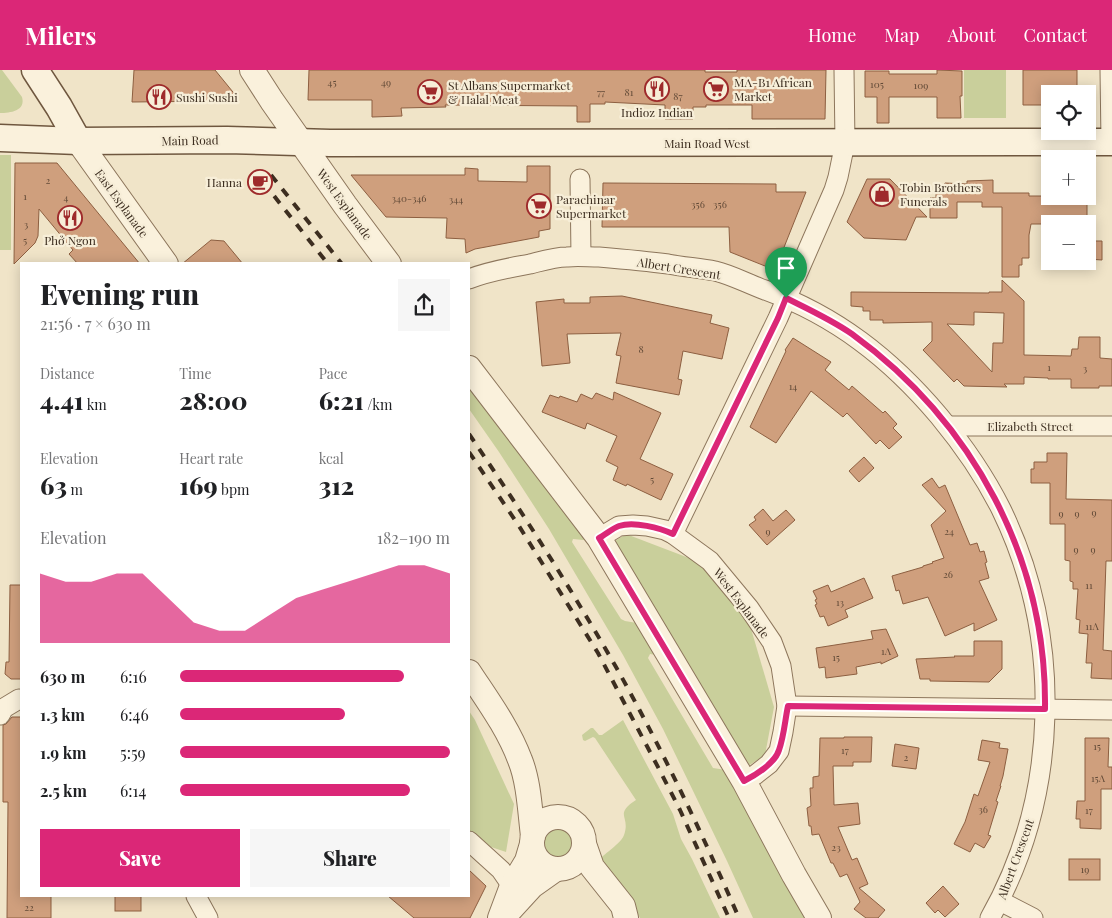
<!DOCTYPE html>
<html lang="en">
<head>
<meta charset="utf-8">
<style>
	:root { --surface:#fff; --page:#f6f6f6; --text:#202124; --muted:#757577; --accent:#db2777 }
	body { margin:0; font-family:"Playfair Display",serif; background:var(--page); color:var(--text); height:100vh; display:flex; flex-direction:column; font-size:19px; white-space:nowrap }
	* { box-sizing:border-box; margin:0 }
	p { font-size:16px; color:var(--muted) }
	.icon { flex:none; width:28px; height:28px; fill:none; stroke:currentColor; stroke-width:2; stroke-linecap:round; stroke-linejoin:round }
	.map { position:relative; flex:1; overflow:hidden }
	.details { position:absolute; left:20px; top:192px; width:450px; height:635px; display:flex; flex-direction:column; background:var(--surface); border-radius:0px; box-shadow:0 2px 12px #0003 }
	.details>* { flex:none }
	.controls { position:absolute; left:1041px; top:15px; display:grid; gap:10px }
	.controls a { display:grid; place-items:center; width:55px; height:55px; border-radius:0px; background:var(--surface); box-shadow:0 2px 12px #0003; font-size:25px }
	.pin { position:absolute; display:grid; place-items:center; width:42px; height:42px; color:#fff; margin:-51px -21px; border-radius:50% 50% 50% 0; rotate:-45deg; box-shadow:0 0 5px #0007 }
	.pin .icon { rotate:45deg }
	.round { display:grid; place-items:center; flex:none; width:52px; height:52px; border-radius:0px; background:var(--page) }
	.head { display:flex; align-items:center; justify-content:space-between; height:85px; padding:0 20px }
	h1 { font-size:28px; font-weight:800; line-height:38px }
	.metrics { display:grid; grid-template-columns:repeat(3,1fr); gap:8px; height:85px; padding:5px 20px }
	.metrics div { display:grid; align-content:center }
	.metrics b { font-size:25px; font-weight:800 }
	.metrics small { font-size:14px; font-weight:400 }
	.metrics p { font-size:14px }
	.chart { height:140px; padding:10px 20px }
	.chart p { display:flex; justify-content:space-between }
	.chart svg { width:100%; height:90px; margin-top:5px; fill:var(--accent); opacity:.7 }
	.cta { display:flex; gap:10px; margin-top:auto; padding:10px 20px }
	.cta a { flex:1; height:58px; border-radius:0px; background:var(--accent); color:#fff; font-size:20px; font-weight:800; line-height:58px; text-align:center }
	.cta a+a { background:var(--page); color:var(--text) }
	ul { padding:0 20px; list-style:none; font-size:16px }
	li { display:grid; grid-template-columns:80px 60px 1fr; align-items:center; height:38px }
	li i { height:12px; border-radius:6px; background:var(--accent) }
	header { display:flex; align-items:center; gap:30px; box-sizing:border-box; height:70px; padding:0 25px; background:var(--accent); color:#fff }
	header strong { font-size:24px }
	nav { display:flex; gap:28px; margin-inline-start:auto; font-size:18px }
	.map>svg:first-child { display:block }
</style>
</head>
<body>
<header>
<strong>Milers</strong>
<nav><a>Home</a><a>Map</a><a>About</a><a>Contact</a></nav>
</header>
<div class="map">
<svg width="1112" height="848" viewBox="0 0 1112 848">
	<rect width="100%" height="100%" fill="#f0e4c8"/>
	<g fill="#c9cf9b">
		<path d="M0,0H2L22,27C26,41 10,43 0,43Z"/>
		<rect x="964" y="0" width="42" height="48"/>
		<rect x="0" y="85" width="11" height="95"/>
		<path d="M469,314L586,469L583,470L573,469L572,472L621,549L625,551L643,554L663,586L650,584L648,588L713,698L733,701L814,848H753L727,791L663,659L623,585L549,459L499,382L469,339Z"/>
		<path d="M626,464L702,493L747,545L774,637L765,685L748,696L614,481L615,471Z"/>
		<path d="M469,641L475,650L514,734L506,782L491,777L469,760Z"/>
		<path d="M623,650L673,744L681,769L692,789L720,848H640L630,829L600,799L601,788C607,782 622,772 624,765C631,746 613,745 636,730L595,668L593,667L585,671L583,670L582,665L591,658H593L599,665H602Z"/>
		<circle cx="558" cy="773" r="14"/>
	</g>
	<g fill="#cf9f7d" stroke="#8d5f41" fill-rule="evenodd">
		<path d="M134,0H215L237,27L227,31L132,32Z"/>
		<path d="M309,0H705V2H737V0H826L825,49H752V35H706V37H693V49H665V35L605,32V34H590V52H577V36L445,35L446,37L401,38L402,46L372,47V30H308Z"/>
		<path d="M937,0L962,1V26H960L961,48H937V27H889V53H877V27H865V1H889V4H937Z"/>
		<path d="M1023,0H1077V24H1047V35H1023Z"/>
		<path d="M15,93H57L140,194H78L69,184L73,180L39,139L38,166L35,173L14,194Z"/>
		<path d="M527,96H550V159L539,161V167L475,179L466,183L465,169L446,168L447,148L386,147L351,105H465V98L478,99V111L527,112Z"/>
		<path d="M867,109H890L927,147H916L906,170L864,168L847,152Z"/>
		<path d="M993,110V123H1029V126H1087V154H1031L1029,165V188H1022V195H1019V207H1002V137H982V132H957V148H930V128H936V115H945V113L967,114V111Z"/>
		<path d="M603,113L776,114V122H806L775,200L730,182L729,157H602Z"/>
		<path d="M211,170L224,171L243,194H182Z"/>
		<path d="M1088,171H1102V190L1088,189Z"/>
		<path d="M1002,210L1024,231V285L1071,286L1072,279H1078L1079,267H1100V288L1112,289V316H1099V318H1071V309H1048V308L1024,307V314H1004L1007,317L964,316L957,309L954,312L923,280L932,271V252L883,253V250H870V241H863V237L851,236V222L989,223V222H1002ZM974,242L1004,243L1003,273H993L992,302L947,254L974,255Z"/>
		<path d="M622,226L712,245L710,253L729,258L722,289L683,281L678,309L682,310L679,325L616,313L621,286L616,285L621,263L567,264L570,293L542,296L536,232L564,229V233H590V227Z"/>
		<path d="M793,268L831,292L825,300L849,320L852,316L883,343L885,341L897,354L893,358L902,367L889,379L880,370L876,374L847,343L843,347L811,321L776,373L750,357L786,281L785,280Z"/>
		<path d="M614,322L661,343L640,389L673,404L661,430L627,414L626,416L613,410L618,397L606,391L617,366L587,353L585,359L542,342L550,325L559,328L560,326L577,332L581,324L592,329L596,323L613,330Z"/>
		<path d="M1047,383H1067L1066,429L1112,430V491H1106L1103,580L1112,581V609L1091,608L1092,593H1086L1088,564L1079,563L1080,550L1076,549L1078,519H1073V512L1070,511V491L1065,490V454H1050V413H1031V399H1034V392H1047Z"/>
		<path d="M864,387L874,398L859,412L849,401Z"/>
		<path d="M932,408L939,418L945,415L970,475L977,473L980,482L984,481L987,492L985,493L989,508L979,511L997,550L974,561V553L945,566L928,527L903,534L899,520L896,521L892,506L923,497V496L933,493L932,492L944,488L931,455L946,441L922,415Z"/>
		<path d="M763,439L773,451L786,440L795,450L767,475L749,455L756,450L754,447Z"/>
		<path d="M864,508L873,528L845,540L848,547L828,556L824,546L820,547L815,535L817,534L815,530L817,529L813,521L828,515L831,522Z"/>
		<path d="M10,515H21V609H11L5,604L6,592H9Z"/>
		<path d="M886,559L898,586L881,594V592L856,597L857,604L826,608L825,597L819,598L816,578L873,569L871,561Z"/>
		<path d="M974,571H1002V599L989,612L930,611V609H920L916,589L955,587L954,586H974Z"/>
		<path d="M12,647H21V826H51V848H7L8,732H3V655L6,654Z"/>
		<path d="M844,667H872L871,692H853V696H833L834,735L858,733L860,754L838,757L852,790L857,788L868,814L859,818L885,840L878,848H866L854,839L860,832L847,804L840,807L833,793H831L819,764L812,765L811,756H809L807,738L811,736L810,718H813V707L819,706L820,668H844Z"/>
		<path d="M1085,668H1109L1108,697H1112V719H1101V759L1080,758V749H1076L1077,731H1085Z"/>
		<path d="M982,670L1000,673L999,678L1008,679L1003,706L1000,716H1001L996,731L998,732L988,765L991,766L984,778L975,773L970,782L954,774L965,752L974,724L978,726L990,692L978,690Z"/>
		<path d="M895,674L919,678L916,699L892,696Z"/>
		<rect x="1069" y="789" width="31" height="21"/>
		<path d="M469,800L486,816L470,848H414L388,826H469Z"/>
		<path d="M943,816L959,834L945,847L938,840L935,843L926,833Z"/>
		<rect x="115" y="826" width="26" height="15"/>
	</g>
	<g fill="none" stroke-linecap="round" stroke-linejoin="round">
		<defs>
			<g id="minor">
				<path d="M1110,0L1111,72"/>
				<path d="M580,109L581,186"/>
				<path d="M469,209C489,201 509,198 530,194C542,191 555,187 567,187C577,186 588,187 599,187C622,189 645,191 668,194C683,197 700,198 715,201C732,205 748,214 765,220C836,246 890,288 939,346C963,375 984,405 1001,439C1063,566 1060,724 990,848"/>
				<path d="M948,356H1112"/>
				<path d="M673,464L778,248L834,120L838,107L845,73L844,0"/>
				<path d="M599,468L619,456L633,455L647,456L665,460L673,464L710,491L749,538L772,572L781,596L787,636L783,662L779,681L769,694L755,705L744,711"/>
				<path d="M787,636L1112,640"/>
				<path d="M0,645L4,638L19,629"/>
				<path d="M469,771L501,800L512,816"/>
				<path d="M196,826L208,848"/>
				<path d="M1000,831L1033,848"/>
			</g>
			<g id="tertiary">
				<path d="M252,0L272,31L345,135L389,194"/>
				<path d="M78,71L166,194"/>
				<path d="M469,298L599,468L744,711L794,805L819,848"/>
				<path d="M469,602C488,631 508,658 520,690C529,712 530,742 533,766"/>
				<circle cx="558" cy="773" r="26"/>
				<path d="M584,774L592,797L623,836L626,848"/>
				<path d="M509,841L532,816L556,799"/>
				<path d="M500,848L512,816L527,791L532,774"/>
			</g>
			<g id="secondary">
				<path d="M35,0L59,37L78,71"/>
				<path d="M0,68L78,71L227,70L330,73L1112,72"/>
			</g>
		</defs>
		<use href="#minor" stroke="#8d765c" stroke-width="21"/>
		<use href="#tertiary" stroke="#8d765c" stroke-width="26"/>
		<use href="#secondary" stroke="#6f573f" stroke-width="29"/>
		<use href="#minor" stroke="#faf1dc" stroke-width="19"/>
		<use href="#tertiary" stroke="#faf1dc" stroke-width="24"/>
		<use href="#secondary" stroke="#faf1dc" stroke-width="26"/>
		<g stroke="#3d2e20" stroke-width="4" stroke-dasharray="9 9" stroke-linecap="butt">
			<path d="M271,105L342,194"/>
			<path d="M263,112L328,194"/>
			<path d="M469,364C521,440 570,517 616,597C662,679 702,763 739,848"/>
			<path d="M469,382L519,456L598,583L659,699L680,740L729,848"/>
		</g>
	</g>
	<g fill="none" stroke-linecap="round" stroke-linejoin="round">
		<defs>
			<path id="route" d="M786,228C808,239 832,250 852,264C973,352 1047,489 1045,639L788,636C785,650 784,666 779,680C775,693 756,705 744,711L599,468C605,465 613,458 619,456C634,451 660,458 673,464L778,248Z"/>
		</defs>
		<use href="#route" stroke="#fff" stroke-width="10"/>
		<use href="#route" stroke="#db2777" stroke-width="6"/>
	</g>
	<defs>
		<symbol id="restaurant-ring" viewBox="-11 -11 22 22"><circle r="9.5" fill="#f7eed8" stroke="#9e2a2b" stroke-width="1.5"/><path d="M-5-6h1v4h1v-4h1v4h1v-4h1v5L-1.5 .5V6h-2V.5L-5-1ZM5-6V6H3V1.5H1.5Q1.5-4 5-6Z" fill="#9e2a2b"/></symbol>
		<symbol id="supermarket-ring" viewBox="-11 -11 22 22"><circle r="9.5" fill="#f7eed8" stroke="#9e2a2b" stroke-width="1.5"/><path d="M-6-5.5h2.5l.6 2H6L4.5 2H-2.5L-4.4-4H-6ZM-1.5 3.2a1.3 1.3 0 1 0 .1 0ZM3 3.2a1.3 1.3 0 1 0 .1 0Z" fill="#9e2a2b"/></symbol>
		<symbol id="cafe-ring" viewBox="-11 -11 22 22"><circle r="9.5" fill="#f7eed8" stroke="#9e2a2b" stroke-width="1.5"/><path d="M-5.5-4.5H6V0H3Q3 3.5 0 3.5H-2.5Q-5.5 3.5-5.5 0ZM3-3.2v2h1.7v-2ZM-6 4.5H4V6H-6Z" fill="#9e2a2b"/></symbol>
		<symbol id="shop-ring" viewBox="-11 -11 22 22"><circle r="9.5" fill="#f7eed8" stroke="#9e2a2b" stroke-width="1.5"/><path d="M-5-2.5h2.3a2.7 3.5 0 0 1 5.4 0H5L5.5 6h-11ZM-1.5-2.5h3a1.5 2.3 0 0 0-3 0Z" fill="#9e2a2b"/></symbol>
	</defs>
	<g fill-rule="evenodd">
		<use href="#restaurant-ring" x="643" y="5" width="28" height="28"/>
		<use href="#supermarket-ring" x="702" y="5" width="28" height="28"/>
		<use href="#supermarket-ring" x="416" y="8" width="28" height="28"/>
		<use href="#restaurant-ring" x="145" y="13" width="28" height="28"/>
		<use href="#cafe-ring" x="246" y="98" width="28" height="28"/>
		<use href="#shop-ring" x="868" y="110" width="28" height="28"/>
		<use href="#supermarket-ring" x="525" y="122" width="28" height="28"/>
		<use href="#restaurant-ring" x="56" y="134" width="28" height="28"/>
	</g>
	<g text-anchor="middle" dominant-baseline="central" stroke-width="4.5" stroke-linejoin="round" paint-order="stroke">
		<g font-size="10" fill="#624a37">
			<text x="332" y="12">45</text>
			<text x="386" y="12">49</text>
			<text x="877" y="14">105</text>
			<text x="921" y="15">109</text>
			<text x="601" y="22">77</text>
			<text x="629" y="22">81</text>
			<text x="678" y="26">87</text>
			<text x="48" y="110">2</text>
			<text x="25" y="126">1</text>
			<text x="66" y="127">4</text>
			<text x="409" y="128">340-346</text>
			<text x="456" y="129">344</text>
			<text x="698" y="134">356</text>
			<text x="720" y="134">356</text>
			<text x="26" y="154">3</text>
			<text x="25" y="170">5</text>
			<text x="641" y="279">8</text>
			<text x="1049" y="297">1</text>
			<text x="1085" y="298">3</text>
			<text x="793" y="316">14</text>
			<text x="652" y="409">5</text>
			<text x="1094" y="442">9</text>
			<text x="1061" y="443">9</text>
			<text x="1077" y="443">9</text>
			<text x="768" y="461">9</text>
			<text x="949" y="461">24</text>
			<text x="1076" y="479">9</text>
			<text x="1093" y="479">9</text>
			<text x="948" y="504">26</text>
			<text x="1089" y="515">11</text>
			<text x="840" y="532">13</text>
			<text x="1092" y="556">11A</text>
			<text x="886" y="581">1A</text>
			<text x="836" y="587">15</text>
			<text x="1097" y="676">15</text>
			<text x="845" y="680">17</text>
			<text x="906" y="687">2</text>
			<text x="1098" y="708">15A</text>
			<text x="983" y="739">36</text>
			<text x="1089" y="740">17</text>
			<text x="836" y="777">23</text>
			<text x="1085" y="799">19</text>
			<text x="29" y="837">22</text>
		</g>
		<g font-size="12" fill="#3d2e20" stroke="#f7eed8" text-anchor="start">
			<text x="734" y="12">MA-B1 African<tspan x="734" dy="14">Market</tspan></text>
			<text x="448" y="15">St Albans Supermarket<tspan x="448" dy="14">&amp; Halal Meat</tspan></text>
			<text x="176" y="27">Sushi Sushi</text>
			<text x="657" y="42" text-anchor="middle">Indioz Indian</text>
			<text x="242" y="112" text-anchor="end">Hanna</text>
			<text x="900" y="117">Tobin Brothers<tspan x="900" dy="14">Funerals</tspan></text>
			<text x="556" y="129">Parachinar<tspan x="556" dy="14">Supermarket</tspan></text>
			<text x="70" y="170" text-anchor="middle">Phở Ngon</text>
		</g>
		<g font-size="12" fill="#3d2e20" stroke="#f7eed8">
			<text transform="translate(190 70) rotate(-1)">Main Road</text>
			<text x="707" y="73">Main Road West</text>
			<text transform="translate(122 133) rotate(54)">East Esplanade</text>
			<text transform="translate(345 134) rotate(54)">West Esplanade</text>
			<text transform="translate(679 198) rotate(9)">Albert Crescent</text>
			<text x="1030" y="356">Elizabeth Street</text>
			<text transform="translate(742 533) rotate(53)">West Esplanade</text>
			<text transform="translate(1015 789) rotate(-70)">Albert Crescent</text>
		</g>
	</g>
</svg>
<div class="controls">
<a><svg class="icon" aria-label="locate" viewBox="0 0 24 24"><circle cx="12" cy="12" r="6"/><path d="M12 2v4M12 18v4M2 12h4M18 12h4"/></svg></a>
<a>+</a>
<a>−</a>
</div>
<div class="pin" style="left:786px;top:228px;background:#1e9e55"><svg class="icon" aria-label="arrive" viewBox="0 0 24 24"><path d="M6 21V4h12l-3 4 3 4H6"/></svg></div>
<section class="details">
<div class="head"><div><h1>Evening run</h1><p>21:56 · 7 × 630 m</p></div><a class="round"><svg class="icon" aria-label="share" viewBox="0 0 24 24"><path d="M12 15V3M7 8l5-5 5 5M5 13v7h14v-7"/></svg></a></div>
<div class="metrics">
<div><p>Distance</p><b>4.41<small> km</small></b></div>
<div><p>Time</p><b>28:00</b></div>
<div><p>Pace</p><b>6:21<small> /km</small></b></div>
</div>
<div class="metrics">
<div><p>Elevation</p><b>63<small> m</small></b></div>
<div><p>Heart rate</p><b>169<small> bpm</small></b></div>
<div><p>kcal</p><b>312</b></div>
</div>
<div class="chart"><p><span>Elevation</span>182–190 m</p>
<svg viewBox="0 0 160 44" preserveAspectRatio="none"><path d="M0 44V10L10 14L20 14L30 10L40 10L50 22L60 34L70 38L80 38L90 30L100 22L110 18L120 14L130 10L140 6L150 6L160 10V44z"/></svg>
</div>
<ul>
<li><b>630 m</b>6:16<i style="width:83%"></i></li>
<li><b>1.3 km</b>6:46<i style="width:61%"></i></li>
<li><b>1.9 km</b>5:59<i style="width:100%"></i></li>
<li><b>2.5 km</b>6:14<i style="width:85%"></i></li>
</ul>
<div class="cta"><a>Save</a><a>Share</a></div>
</section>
</div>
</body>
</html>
